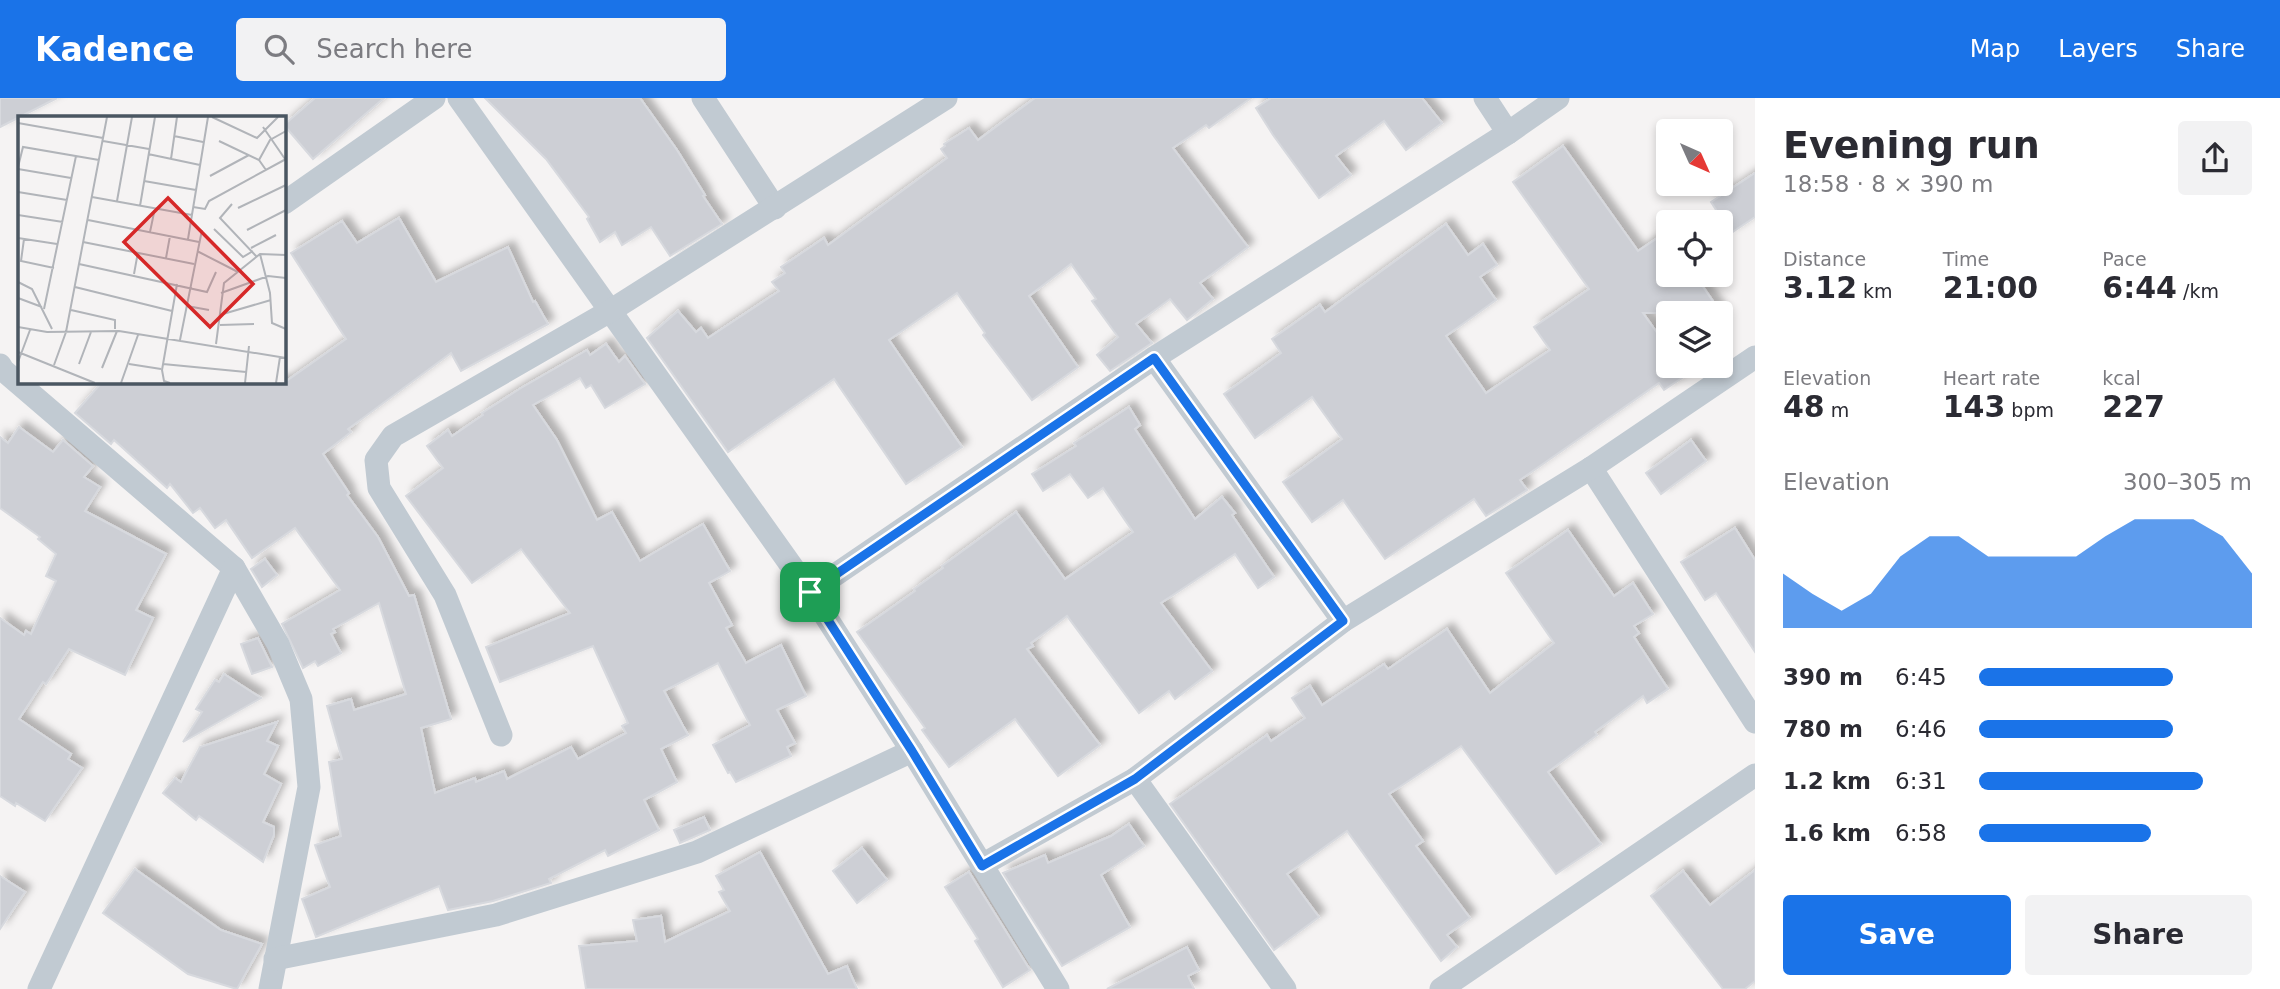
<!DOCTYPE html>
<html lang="en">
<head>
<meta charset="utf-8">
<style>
	:root { --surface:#fff; --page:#f2f2f3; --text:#2b2b33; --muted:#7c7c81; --accent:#1a73e8 }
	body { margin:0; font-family:"DejaVu Sans",sans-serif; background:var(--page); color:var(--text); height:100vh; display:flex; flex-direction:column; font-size:26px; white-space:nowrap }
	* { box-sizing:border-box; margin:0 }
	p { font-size:23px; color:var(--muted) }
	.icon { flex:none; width:38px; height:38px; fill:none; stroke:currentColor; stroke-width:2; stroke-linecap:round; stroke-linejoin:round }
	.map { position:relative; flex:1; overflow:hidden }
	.details { display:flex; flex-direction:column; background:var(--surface); width:525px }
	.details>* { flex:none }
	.needle { width:46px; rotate:135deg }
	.tools { position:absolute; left:1656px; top:21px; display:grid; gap:14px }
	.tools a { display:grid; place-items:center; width:77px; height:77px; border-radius:7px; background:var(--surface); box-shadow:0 4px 10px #0003; font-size:35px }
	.pin { position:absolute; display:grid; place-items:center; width:60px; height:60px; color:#fff; margin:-30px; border-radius:14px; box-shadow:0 4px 10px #0006 }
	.round { display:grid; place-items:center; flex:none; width:74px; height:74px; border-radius:7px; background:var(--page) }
	.headline { display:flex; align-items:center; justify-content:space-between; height:119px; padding:0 28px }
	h1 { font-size:38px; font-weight:700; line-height:52px }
	.stats { display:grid; grid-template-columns:repeat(3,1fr); gap:10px; height:119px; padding:7px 28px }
	.stats div { display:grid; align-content:center }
	.stats b { font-size:30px; font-weight:700 }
	.stats small { font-size:19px; font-weight:400 }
	.stats p { font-size:19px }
	.chart { height:196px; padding:14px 28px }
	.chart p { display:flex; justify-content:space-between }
	.chart svg { width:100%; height:126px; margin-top:7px; fill:var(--accent); opacity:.7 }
	.primary-button { display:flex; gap:14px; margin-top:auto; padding:14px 28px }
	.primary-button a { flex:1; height:80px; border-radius:7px; background:var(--accent); color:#fff; font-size:28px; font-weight:700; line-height:80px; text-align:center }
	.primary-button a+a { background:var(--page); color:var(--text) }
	ul { padding:0 28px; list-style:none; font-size:23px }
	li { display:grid; grid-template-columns:112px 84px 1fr; align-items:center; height:52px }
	li i { height:18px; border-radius:9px; background:var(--accent) }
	header { display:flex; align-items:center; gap:42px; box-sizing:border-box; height:98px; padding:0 35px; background:var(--accent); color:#fff }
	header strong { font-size:33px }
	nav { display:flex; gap:38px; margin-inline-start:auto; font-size:24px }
	.search { width:490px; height:63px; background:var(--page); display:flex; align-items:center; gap:18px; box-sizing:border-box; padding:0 24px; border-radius:7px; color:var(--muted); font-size:26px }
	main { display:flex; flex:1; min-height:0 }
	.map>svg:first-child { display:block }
</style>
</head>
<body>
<header>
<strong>Kadence</strong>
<div class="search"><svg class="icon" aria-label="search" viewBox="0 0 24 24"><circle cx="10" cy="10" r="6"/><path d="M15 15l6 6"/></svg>Search here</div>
<nav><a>Map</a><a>Layers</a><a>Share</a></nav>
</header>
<main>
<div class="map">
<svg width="1755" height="891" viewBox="0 0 1755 891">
	<defs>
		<filter id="shadow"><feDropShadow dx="6" dy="-6" stdDeviation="3.5" flood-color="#0004"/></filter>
	</defs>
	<rect width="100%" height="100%" fill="#f5f3f3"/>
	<g fill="#cdcfd5" stroke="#d7d9de" stroke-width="2" filter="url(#shadow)">
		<path d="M0,0H57L0,29Z"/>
		<path d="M315,0H384L313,61L284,27Z"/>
		<path d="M485,0H640L677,52L705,97L703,98L722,126L670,158L651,129L622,147L615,134L600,144L587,121L589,119L546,61Z"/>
		<path d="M1035,0H1251L1209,30L1206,27L1173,50L1248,149L1200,185L1213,201L1187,222L1170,201L1136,226L1152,245L1110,273L1097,257L1118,239L1092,203L1096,201L1071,166L1029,198L1078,269L1032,302L983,237L985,235L957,195L889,242L962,349L906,386L834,281L728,354L647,240L678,213L696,234L701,230L708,240L779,193L772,184L785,175L781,169L824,140L828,147L947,60L941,51L945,48L944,46L969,30L978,42Z"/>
		<path d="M1271,0H1422L1442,25L1406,52L1384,23L1336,58L1351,77L1319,100L1273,37L1256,10Z"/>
		<path d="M1563,48L1638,153L1668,133V177H1695L1721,215H1643L1668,250V268H1700L1664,292L1659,285L1520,382L1527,392L1486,418L1474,401L1385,461L1343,402L1312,424L1283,384L1342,341L1312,299L1255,340L1224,296L1281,255L1272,241L1320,207L1325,214L1446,126L1468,157L1483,146L1497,167L1480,179L1496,202L1446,238L1486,295L1550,252L1534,229L1589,191L1513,84Z"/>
		<path d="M1755,75V119L1731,135L1711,104Z"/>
		<path d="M399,120L436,184L508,149L533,204L535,203L548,226L461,273L451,255L348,331L351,334L323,356L349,395L347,397L378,439L409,498L414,497L451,621L421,630L435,695L475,680L476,684L504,673L507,681L571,649L578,661L626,635L622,628L628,625L593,548L500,584L486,549L570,515L521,451L472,485L406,398L443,370L427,348L448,332L452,338L483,317L482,315L521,290L587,252L590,257L606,246L619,264L625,258L645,286L605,310L591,287L586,290L580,280L533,307L557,342L597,422L612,414L640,463L703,426L730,473L709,485L732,527L726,530L746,565L781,547L806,598L777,612L795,645L787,649L791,658L736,684L730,674L728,675L713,647L750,627L718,565L664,593L688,637L661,651L677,684L644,702L659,732L608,758L605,752L549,781L551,785L493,803L448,812L439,788L316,839L302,801L330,789L315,747L341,738L329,664L342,661L327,608L351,601L354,612L406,596L379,505L333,531L335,534L331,536L341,555L318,568L315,563L303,570L282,526L340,492L295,430L252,460L226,422L215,430L200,410L193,415L170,386L167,390L114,342L111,346L75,315L102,284H285L346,241L291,155L342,123L357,145Z"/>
		<path d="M1129,309L1140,327L1135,331L1195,421L1222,399L1235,415L1232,417L1274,479L1258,490L1235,456L1161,505L1212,573L1175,601L1169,593L1139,615L1067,518L1031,545L1033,548L1027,551L1100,647L1058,678L1015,621L949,669L922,632L925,630L857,534L915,493L914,491L943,470L942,468L1016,414L1065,481L1133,434L1103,390L1088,400L1070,376L1043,393L1032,376L1076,348L1074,345Z"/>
		<path d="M19,329L53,354L63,342L93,368L84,379L100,389L85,413L166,456L136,512L153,520L125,577L69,551L46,586L43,584L19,621L71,656L68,661L82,670L45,723L16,705L15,708L0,698V520L24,537L26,533L31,536L56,483L46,478L56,456L38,441L40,439L0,410V339L8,345Z"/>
		<path d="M1691,342L1706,363L1661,396L1646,375Z"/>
		<path d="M1735,430L1755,462V554L1716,495L1705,502L1681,464Z"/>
		<path d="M1568,432L1614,498L1633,485L1653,516L1634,528L1639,535L1634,539L1668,591L1647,605L1643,598L1595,634L1597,637L1548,674L1601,746L1556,776L1461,648L1389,696L1423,743L1416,748L1470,820L1447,837L1457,849L1441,863L1347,733L1287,776L1319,819L1274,852L1170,706L1267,637L1271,643L1305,620L1292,600L1310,588L1322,607L1384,566L1388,571L1447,531L1490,595L1554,545L1506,475Z"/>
		<path d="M265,461L277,477L262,489L251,471Z"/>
		<path d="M258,540L272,569L252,576L241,546Z"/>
		<path d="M224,576L261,600L183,644L202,614L196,611L215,582L219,584Z"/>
		<path d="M277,624L267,643L278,648L264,676L281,686L263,724L274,729V737L263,764L199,718L196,722L163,695L175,680L181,684L200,649Z"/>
		<path d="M704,719L710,732L680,745L674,732Z"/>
		<path d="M1129,726L1144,748L1101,777L1130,829L1062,868L1003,775L1045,757L1048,765L1111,738Z"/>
		<path d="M862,750L887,782L857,805L833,773Z"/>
		<path d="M760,754L828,876L847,868L857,891H586L579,848L637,843L633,822L661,818L665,844L730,813L719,794L724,792L716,778Z"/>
		<path d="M135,771L221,832L262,846L237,891L188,876L103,815Z"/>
		<path d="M1755,772V883L1745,891H1723L1651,798L1683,773L1710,807Z"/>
		<path d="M969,774L1030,872L1003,889L975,843L978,841L945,789Z"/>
		<path d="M0,778L25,794L0,831Z"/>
		<path d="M1187,849L1199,872L1188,878L1194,891H1107Z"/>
	</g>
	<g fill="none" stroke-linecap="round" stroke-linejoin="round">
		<g stroke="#c1cad2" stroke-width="23">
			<path d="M459,0L810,494L912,653L1058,891"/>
			<path d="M703,0L775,110"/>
			<path d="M1485,0L1508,35"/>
			<path d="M284,105L434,0"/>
			<path d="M1154,260L1343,523"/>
			<path d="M0,267L3,272L234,470L278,546L301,601L309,689L270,891"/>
			<path d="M1591,370L1755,624"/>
			<path d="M810,494L1154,260L1508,35L1558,0"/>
			<path d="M501,637L445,497L379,390L376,362L393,338L610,213L946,0"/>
			<path d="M1135,681L1285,891"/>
			<path d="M982,767L1135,681L1343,523L1591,370L1755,259"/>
			<path d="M275,861L496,817L697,754L912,653"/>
			<path d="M39,891L234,470"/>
			<path d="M1441,891L1755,677"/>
		</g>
	</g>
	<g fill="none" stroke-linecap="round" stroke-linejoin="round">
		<defs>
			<path id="route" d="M1154,260L1343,523L1135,681L982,768L912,653L810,494Z"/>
		</defs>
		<use href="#route" stroke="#fff" stroke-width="14"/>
		<use href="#route" stroke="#1a73e8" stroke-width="9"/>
	</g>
	<g transform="translate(18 18)">
		<rect width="268" height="268" fill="#f5f3f3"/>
		<path fill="none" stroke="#b1b4b9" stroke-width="2" d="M194,1L239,22L260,1M0,7L85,22M245,11L267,43M156,20L185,26M85,25L131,33M201,25L241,44L248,54M130,38L182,49M153,43L159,1M241,44L252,24L268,15M0,51L5,31L81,44M0,53L53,62M192,60L231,39M126,65L178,74M0,76L49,84M74,81L174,99M99,85L114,1M214,88L202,102L238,140M122,90L137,1M175,91L187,93L191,85L268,43M220,92L268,69M0,99L45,106M70,104L181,126M196,113L225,141L235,135M229,114L268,94M132,116L137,92M0,122L39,128M6,123L3,145L36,152M170,123L190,1M65,126L176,148M233,132L258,119M179,135L220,156M242,138L252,177L254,207L268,213M148,142L152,120M61,148L189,176L198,156M116,158L120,136M0,166L14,173L34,213M57,171L154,195M203,177L250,160L268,162M0,182L24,191M169,190L191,194M26,193L58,40M53,194L97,204V213M205,198L253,184M202,209L236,208M0,211L29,216L101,215L268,242M162,224L184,114M198,228L206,167L242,138L268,139M0,236L77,267M0,246L12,214M61,248L73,216M111,248L143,253M145,248L228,256M36,249L48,216L89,1M84,252L99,215M103,267L120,219M152,267L146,265L144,254L159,168M227,267L231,230M258,267L262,241"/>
		<path fill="#d62828" fill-opacity="0.15" stroke="#d62828" stroke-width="3.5" d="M150,82L235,168L192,211L106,126Z"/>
		<rect width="268" height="268" fill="none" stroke="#4a5661" stroke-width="3.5"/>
	</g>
</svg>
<div class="tools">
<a><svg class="needle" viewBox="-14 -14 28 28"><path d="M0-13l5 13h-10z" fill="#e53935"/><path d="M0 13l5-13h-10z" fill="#7c7c81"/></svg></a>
<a><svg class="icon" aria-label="locate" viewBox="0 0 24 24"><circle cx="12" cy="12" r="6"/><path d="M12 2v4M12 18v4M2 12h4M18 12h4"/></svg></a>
<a><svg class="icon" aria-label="layers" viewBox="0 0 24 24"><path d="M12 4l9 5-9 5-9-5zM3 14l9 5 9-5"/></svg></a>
</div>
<div class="pin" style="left:810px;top:494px;background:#1e9e55"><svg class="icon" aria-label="arrive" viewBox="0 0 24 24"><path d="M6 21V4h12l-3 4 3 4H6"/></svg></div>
</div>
<section class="details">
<div class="headline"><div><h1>Evening run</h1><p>18:58 · 8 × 390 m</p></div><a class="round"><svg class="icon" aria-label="share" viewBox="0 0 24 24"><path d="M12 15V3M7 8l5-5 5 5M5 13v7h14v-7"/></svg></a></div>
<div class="stats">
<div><p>Distance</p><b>3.12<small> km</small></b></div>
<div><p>Time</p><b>21:00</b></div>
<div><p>Pace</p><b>6:44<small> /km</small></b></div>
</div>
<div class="stats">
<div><p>Elevation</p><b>48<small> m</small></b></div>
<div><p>Heart rate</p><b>143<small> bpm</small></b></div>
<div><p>kcal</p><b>227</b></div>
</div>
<div class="chart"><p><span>Elevation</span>300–305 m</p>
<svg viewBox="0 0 160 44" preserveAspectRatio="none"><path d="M0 44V25L10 32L20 38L30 32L40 19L50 12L60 12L70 19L80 19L90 19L100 19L110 12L120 6L130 6L140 6L150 12L160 25V44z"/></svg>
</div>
<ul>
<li><b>390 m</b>6:45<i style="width:71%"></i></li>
<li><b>780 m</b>6:46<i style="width:71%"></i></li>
<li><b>1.2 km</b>6:31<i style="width:82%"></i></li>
<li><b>1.6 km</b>6:58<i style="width:63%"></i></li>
</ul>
<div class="primary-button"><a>Save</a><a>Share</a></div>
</section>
</main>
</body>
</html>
